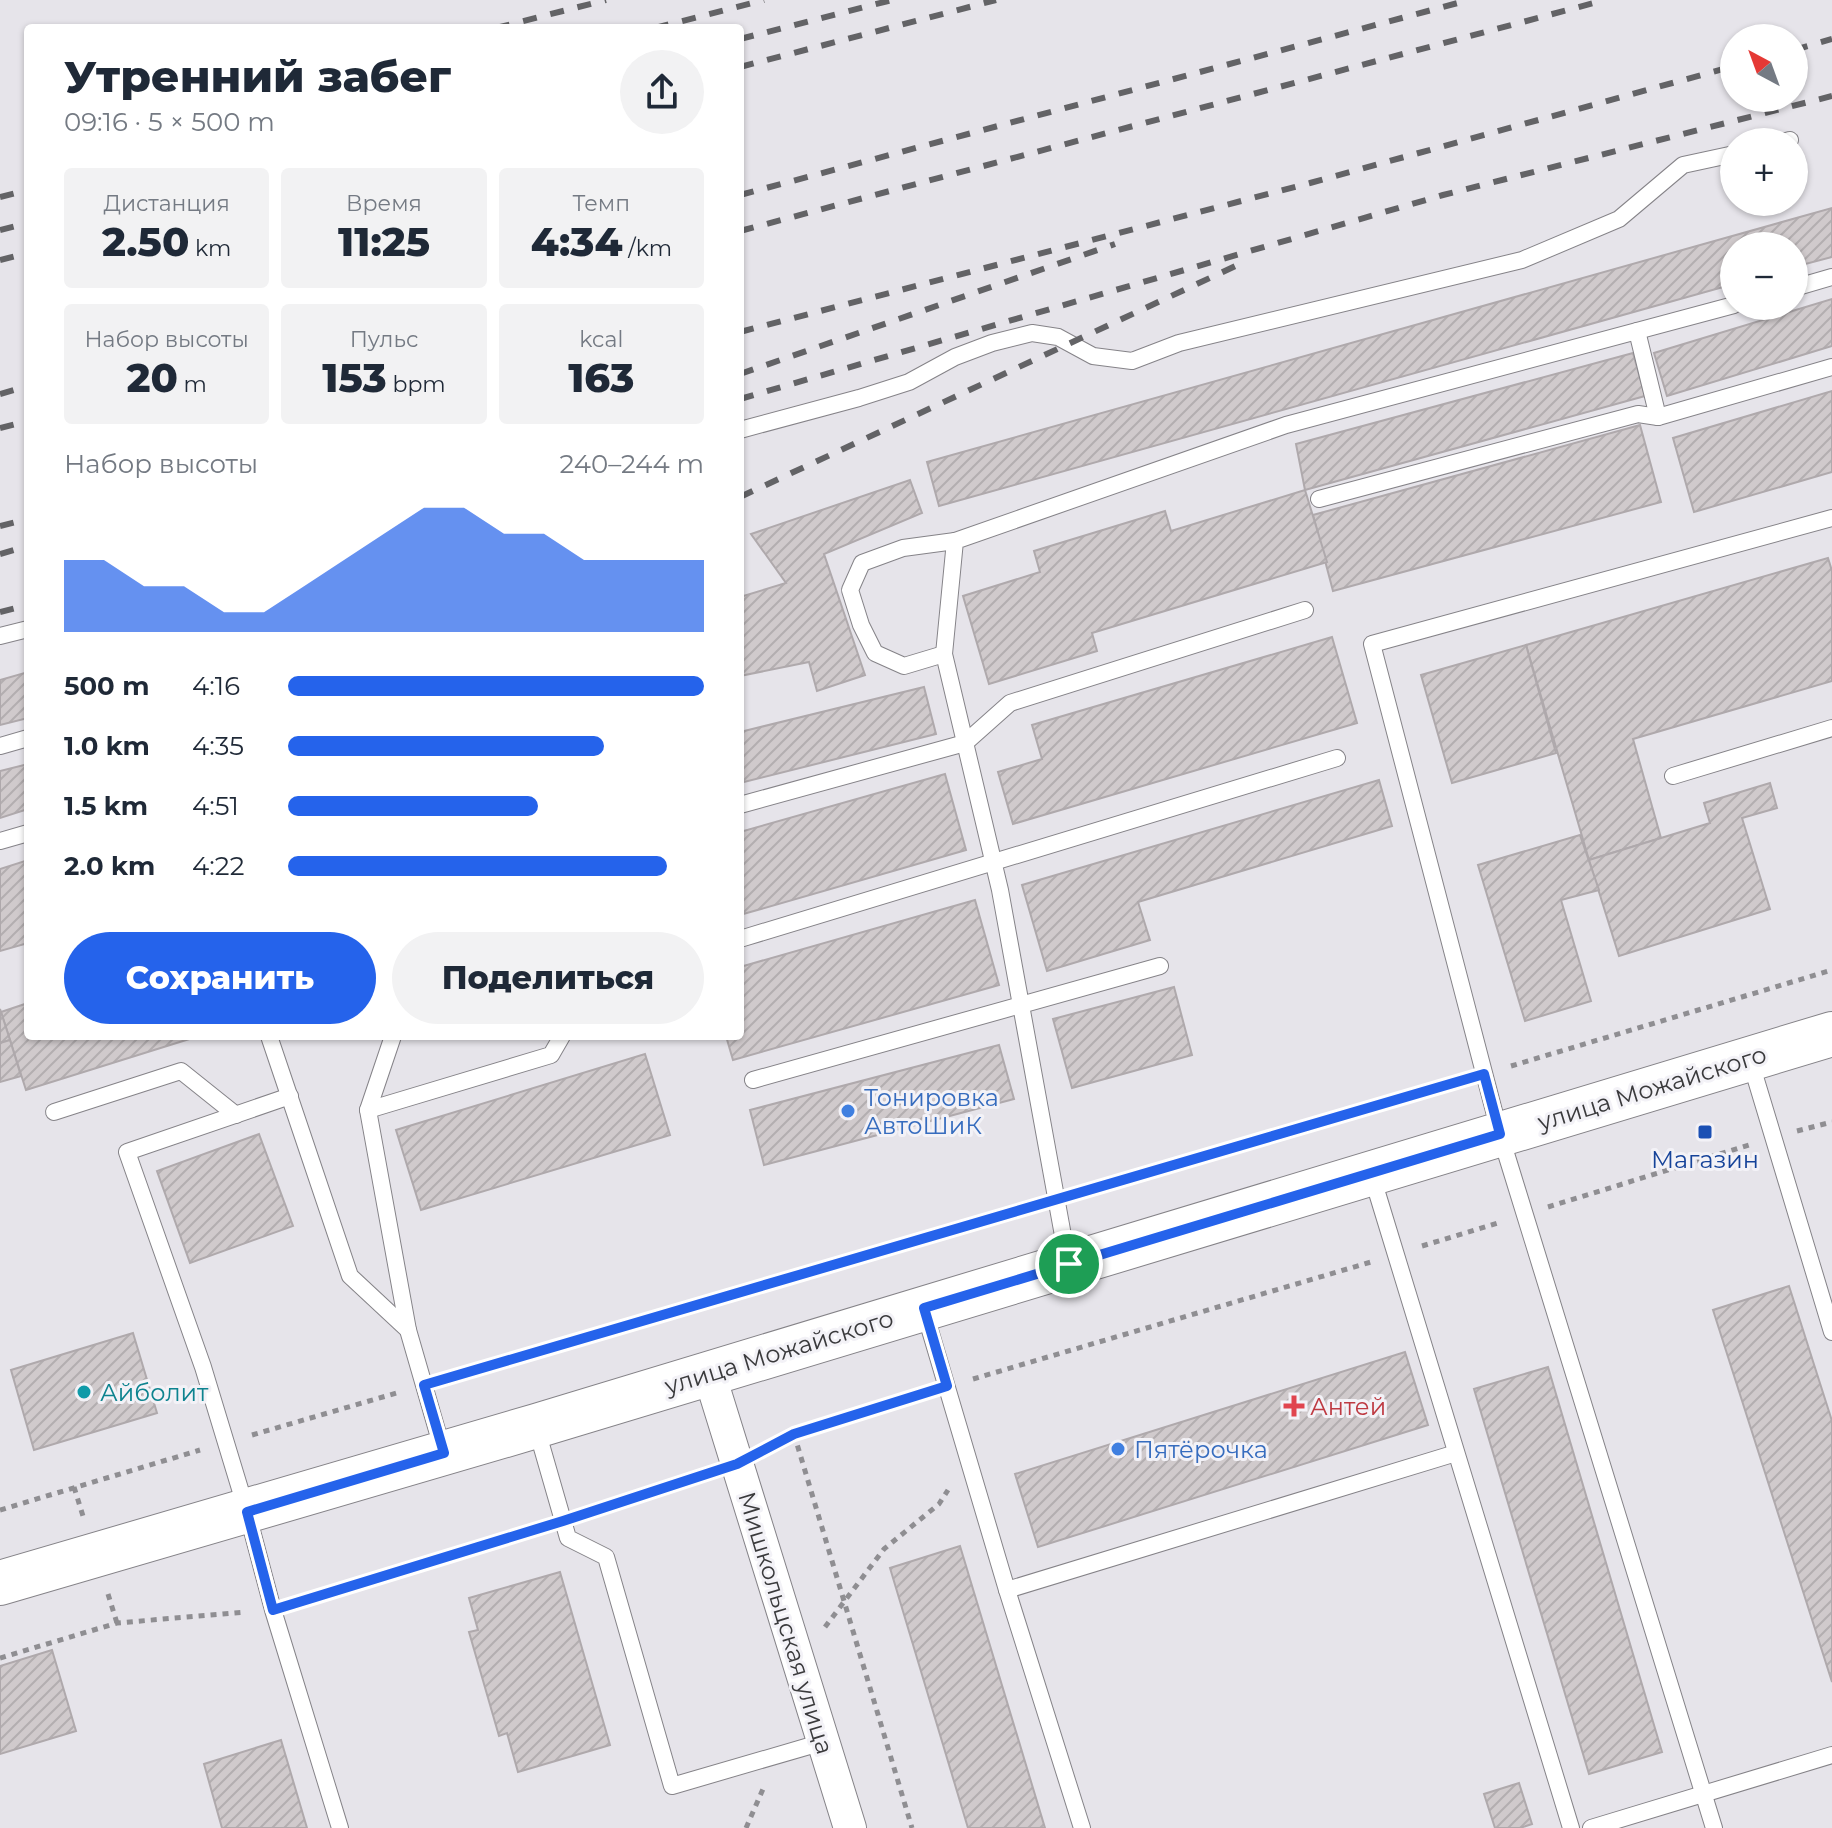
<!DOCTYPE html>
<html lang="ru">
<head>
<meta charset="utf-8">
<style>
	:root { --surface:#fff; --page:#f2f2f3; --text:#1f2937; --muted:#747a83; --accent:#2563eb }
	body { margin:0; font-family:Montserrat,sans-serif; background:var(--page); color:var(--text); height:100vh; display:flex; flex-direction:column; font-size:30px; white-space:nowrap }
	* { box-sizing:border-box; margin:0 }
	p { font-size:26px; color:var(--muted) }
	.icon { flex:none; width:44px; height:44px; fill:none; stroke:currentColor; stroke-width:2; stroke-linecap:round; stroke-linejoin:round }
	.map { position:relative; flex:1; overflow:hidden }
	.panel { position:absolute; left:24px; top:24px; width:720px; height:1016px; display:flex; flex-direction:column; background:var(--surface); border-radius:8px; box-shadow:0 2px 6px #0004 }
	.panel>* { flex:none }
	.needle { width:52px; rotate:319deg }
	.controls { position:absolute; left:1720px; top:24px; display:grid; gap:16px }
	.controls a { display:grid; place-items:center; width:88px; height:88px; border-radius:50%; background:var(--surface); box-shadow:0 2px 6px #0004; font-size:40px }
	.pin { position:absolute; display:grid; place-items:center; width:68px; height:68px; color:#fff; margin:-34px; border:4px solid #fff; border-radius:50%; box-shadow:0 2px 8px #0007 }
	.round { display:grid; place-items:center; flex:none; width:84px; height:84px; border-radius:42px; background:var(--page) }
	.summary { display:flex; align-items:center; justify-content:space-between; height:136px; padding:0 40px }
	h1 { font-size:44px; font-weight:800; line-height:60px }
	.figures { display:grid; grid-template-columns:repeat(3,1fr); gap:12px; height:136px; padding:8px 40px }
	.figures div { display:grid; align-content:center; border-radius:8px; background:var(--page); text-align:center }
	.figures b { font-size:40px; font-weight:800 }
	.figures small { font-size:22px; font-weight:400 }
	.figures p { font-size:22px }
	.chart { height:224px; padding:16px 40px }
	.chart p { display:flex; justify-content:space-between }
	.chart svg { width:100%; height:144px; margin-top:8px; fill:var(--accent); opacity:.7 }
	.button { display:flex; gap:16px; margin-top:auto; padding:16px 40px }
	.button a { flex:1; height:92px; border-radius:48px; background:var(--accent); color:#fff; font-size:32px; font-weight:800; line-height:92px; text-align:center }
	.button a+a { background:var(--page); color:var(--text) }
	ul { padding:0 40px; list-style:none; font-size:26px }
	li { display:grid; grid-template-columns:128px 96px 1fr; align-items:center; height:60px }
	li i { height:20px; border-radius:10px; background:var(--accent) }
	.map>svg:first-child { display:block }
</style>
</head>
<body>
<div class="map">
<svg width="1832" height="1828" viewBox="0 0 1832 1828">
	<defs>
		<pattern id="building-hatch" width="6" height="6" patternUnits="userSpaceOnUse" patternTransform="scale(2)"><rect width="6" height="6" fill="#d0cacc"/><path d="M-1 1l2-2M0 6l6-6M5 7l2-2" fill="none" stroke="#b3aeb0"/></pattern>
	</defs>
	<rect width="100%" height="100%" fill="#e6e4ea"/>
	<g fill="url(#building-hatch)" stroke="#afa9ac" stroke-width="2">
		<path d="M1832,208V257L1794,267V246H1734V284L939,506L927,462Z"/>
		<path d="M1832,299V346L1667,396L1654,353Z"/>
		<path d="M1633,353L1645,396L1305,490L1296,444Z"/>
		<path d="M1832,391V472L1694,512L1673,438Z"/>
		<path d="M1640,425L1661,502L1333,591L1313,515Z"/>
		<path d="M910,480L922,513L824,554L865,675L817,691L809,662L740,676V597L786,583L751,534Z"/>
		<path d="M1305,490L1327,562L1092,633L1097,651L989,684L963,596L1040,572L1034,551L1165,511L1171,531Z"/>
		<path d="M1828,558L1832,571V681L1633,739L1661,838L1589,860L1526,645Z"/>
		<path d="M1332,637L1357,723L1013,824L998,772L1042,759L1032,725Z"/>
		<path d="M1526,645L1556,753L1452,783L1421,675Z"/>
		<path d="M28,672V718L0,725V680Z"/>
		<path d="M924,687L936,734L740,783V732Z"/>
		<path d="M28,764V809L0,818V771Z"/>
		<path d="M945,774L966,850L740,915V832Z"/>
		<path d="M1379,780L1392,826L1138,902L1150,940L1047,971L1022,885Z"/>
		<path d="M1770,783L1777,808L1742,818L1770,909L1619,956L1589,860L1710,823L1704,803Z"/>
		<path d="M1580,835L1599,890L1561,900L1591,1001L1525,1021L1478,865Z"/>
		<path d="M28,860V943L0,951V869Z"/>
		<path d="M975,900L999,985L733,1060L726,1036H740V967Z"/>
		<path d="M1174,987L1192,1055L1072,1088L1053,1019Z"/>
		<path d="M28,1003V1036H199L26,1090L1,1012Z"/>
		<path d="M0,1009L10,1040L0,1043Z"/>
		<path d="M10,1040L21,1076L0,1082V1043Z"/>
		<path d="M999,1045L1014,1099L764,1165L750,1110Z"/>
		<path d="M645,1054L670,1135L421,1210L396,1130Z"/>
		<path d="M259,1134L293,1226L190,1263L157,1171Z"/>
		<path d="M1789,1286L1832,1421V1682L1713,1310Z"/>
		<path d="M133,1333L157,1413L34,1450L11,1370Z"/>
		<path d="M1405,1352L1428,1425L1038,1547L1015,1474Z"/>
		<path d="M1548,1367L1662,1752L1589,1774L1474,1389Z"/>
		<path d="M960,1546L1045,1828H968L890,1568Z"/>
		<path d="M560,1572L610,1745L518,1772L507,1733L499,1736L469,1632L478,1630L469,1598Z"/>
		<path d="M52,1650L76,1731L0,1754V1666Z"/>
		<path d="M281,1740L307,1828H222L204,1764Z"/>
		<path d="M1519,1783L1532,1824L1520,1828H1495L1484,1794Z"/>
	</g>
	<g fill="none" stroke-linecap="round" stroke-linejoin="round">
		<defs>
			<g id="service">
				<path d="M1783,142L1790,140"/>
				<path d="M1794,288L1832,277"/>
				<path d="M1637,331L1658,417"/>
				<path d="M740,430L859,398L909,382L955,357L992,343L1032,333L1058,337L1093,356L1132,361L1179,343L1522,260L1619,219L1683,165L1734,154"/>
				<path d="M1319,499L1638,414L1658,417L1832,367"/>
				<path d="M0,636L28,629"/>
				<path d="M944,654L904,666L875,653L861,625L850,590L862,563L903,548L955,541"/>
				<path d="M0,746L28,738"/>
				<path d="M1673,776L1832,728"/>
				<path d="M740,805L965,743L1010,703L1305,610"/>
				<path d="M0,841L28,833"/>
				<path d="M740,939L1337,758"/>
				<path d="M269,1036L350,1276L408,1330L443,1451"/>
				<path d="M393,1036L368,1110L408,1330"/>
				<path d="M1750,1060L1832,1332"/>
				<path d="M753,1080L1160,966"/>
				<path d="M290,1096L127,1152L203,1367L247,1512L273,1610L340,1828"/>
				<path d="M368,1110L551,1055L562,1036"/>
				<path d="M54,1112L181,1071L236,1115"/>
				<path d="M1371,1173L1571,1828"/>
				<path d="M1068,1263L1000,890L944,654L955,541L1286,425L1734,305"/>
				<path d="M924,1310L1007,1590L1082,1828"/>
				<path d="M536,1427L568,1538L606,1557L672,1786L823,1742"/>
				<path d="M1007,1590L1456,1453"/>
				<path d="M1591,1828L1832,1755"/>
				<path d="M1714,1828L1500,1134L1372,644L1832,518"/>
			</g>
			<path id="minor" d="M709,1373L850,1828"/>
			<path id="secondary" d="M0,1583L536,1426L1832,1034"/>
		</defs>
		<use href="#service" stroke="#858388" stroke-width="18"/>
		<use href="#minor" stroke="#858388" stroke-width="34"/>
		<use href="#secondary" stroke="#858388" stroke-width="46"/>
		<g stroke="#8f8e92" stroke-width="5" stroke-dasharray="6 6" stroke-linecap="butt">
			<path d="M1511,1066L1832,970"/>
			<path d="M1797,1131L1832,1122"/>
			<path d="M1081,1192L1459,1081"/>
			<path d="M1548,1207L1749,1145"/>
			<path d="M1422,1246L1501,1222"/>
			<path d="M448,1378L1029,1207"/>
			<path d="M973,1379L1371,1262"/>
			<path d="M794,1434L912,1828"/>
			<path d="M252,1435L400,1392"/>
			<path d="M769,1447L794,1434L922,1394"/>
			<path d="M74,1487L83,1516"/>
			<path d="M0,1510L200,1450"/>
			<path d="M589,1513L705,1475"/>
			<path d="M108,1594L117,1623"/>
			<path d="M298,1602L538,1529"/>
			<path d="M825,1627L884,1549L939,1504L948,1490"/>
			<path d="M0,1658L117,1623L246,1612"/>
			<path d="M746,1828L763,1789"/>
		</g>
		<use href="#service" stroke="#fff" stroke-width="16"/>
		<use href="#minor" stroke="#fff" stroke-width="32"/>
		<use href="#secondary" stroke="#fff" stroke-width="44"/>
		<g stroke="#636366" stroke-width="6" stroke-dasharray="14 14" stroke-linecap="butt">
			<path d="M496,28L606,0"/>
			<path d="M655,28L764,0"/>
			<path d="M740,39L892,0"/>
			<path d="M1794,50L1832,39"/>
			<path d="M740,67L996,0"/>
			<path d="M740,195L1469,0"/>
			<path d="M0,197L28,190"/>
			<path d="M0,230L28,223"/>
			<path d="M740,231L1605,0"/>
			<path d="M0,260L28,253"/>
			<path d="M740,332L1310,183L1734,66"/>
			<path d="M740,374L1115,244"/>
			<path d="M0,394L28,386"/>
			<path d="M740,399L1443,195L1832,96"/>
			<path d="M0,428L28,421"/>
			<path d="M740,497L1242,263"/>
			<path d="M0,526L28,519"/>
			<path d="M0,554L28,546"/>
			<path d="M0,612L28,605"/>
		</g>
	</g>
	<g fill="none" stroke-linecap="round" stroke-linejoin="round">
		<defs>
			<path id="route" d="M1484,1074L1500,1134L924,1308L947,1386L794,1434L737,1464L563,1521L273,1610L247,1512L444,1453L424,1385Z"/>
		</defs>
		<use href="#route" stroke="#fff" stroke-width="16"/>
		<use href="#route" stroke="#2563eb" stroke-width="10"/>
	</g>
	<g fill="#3f7fe0" stroke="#f3f2f7" stroke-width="3">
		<circle cx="848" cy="1111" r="8"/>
		<circle cx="1118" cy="1449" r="8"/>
	</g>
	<rect fill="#1a4fb4" stroke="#f3f2f7" stroke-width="3" x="1697" y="1124" width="16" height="16" rx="4"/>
	<circle fill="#0f9aa8" stroke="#f3f2f7" stroke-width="3" cx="84" cy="1392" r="8"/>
	<path fill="#e0444e" stroke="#f3f2f7" stroke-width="3" d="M1290 1394h8v8h8v8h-8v8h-8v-8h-8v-8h8z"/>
	<g text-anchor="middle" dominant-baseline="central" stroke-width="6" stroke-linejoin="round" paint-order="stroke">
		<g font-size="24" fill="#3a3a3c" stroke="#f3f2f7">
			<text transform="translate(1652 1088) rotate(-17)">улица Можайского</text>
			<text transform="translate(779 1352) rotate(-17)">улица Можайского</text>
			<text transform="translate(786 1623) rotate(73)">Мишкольцская улица</text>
		</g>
		<g font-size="24" fill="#366cbe" stroke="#f3f2f7" text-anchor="start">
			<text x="864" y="1097">Тонировка<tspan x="864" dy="28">АвтоШиК</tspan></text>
			<text x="1134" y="1449">Пятёрочка</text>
		</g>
		<g font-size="24" fill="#164399" stroke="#f3f2f7">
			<text x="1705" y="1159">Магазин</text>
		</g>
		<g font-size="24" fill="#0d838f" stroke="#f3f2f7" text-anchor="start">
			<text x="100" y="1392">Айболит</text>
		</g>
		<g font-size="24" fill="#be3a42" stroke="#f3f2f7" text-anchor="start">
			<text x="1310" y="1406">Антей</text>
		</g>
	</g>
</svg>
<div class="controls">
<a><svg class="needle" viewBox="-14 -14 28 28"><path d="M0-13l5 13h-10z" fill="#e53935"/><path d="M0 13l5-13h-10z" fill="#747a83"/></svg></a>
<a>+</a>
<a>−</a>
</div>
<div class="pin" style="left:1069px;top:1264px;background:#1e9e55"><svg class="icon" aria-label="arrive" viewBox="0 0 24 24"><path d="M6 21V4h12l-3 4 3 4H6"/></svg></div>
<section class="panel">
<div class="summary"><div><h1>Утренний забег</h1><p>09:16 · 5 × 500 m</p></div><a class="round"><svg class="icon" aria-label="share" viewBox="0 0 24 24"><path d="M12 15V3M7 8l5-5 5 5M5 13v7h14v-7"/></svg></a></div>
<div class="figures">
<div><p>Дистанция</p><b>2.50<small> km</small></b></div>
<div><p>Время</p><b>11:25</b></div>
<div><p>Темп</p><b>4:34<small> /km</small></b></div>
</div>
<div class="figures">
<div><p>Набор высоты</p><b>20<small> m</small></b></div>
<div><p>Пульс</p><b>153<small> bpm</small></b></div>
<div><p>kcal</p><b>163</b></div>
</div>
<div class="chart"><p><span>Набор высоты</span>240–244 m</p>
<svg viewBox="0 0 160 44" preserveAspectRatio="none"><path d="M0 44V22L10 22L20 30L30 30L40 38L50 38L60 30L70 22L80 14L90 6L100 6L110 14L120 14L130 22L140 22L150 22L160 22V44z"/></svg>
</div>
<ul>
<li><b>500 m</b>4:16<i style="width:100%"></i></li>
<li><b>1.0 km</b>4:35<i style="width:76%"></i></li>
<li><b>1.5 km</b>4:51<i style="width:60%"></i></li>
<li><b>2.0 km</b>4:22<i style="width:91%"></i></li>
</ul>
<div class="button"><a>Сохранить</a><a>Поделиться</a></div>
</section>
</div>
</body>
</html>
